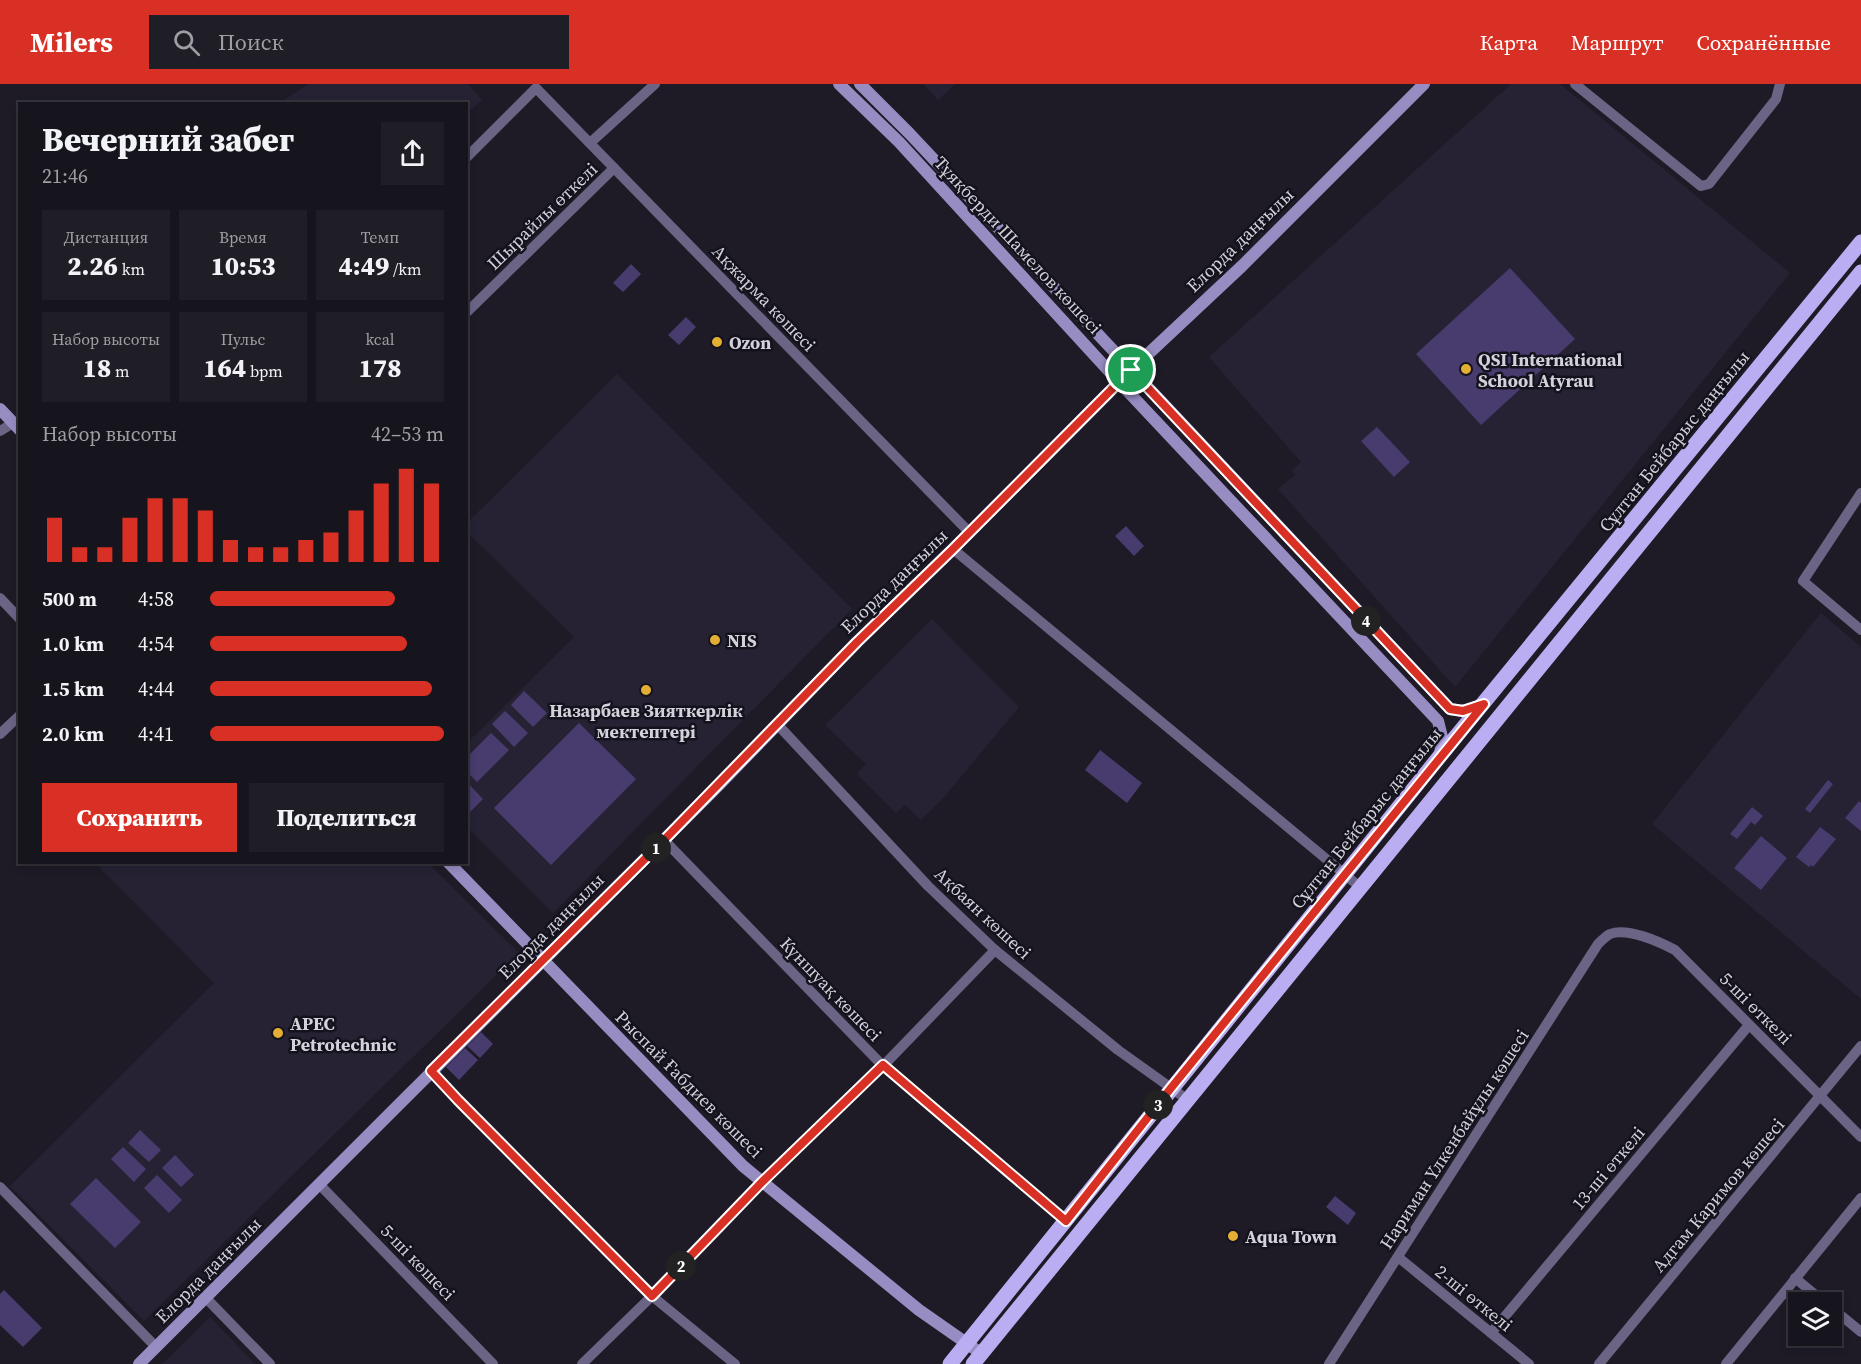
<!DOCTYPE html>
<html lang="ru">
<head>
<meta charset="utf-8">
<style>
	:root { --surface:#16141d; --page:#1f1d26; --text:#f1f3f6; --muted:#9e9ea4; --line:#35333b; --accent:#d93025 }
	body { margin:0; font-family:"Source Serif 4",serif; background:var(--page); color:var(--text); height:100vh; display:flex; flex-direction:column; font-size:22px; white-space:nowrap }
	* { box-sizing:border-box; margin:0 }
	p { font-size:20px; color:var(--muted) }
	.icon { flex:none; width:33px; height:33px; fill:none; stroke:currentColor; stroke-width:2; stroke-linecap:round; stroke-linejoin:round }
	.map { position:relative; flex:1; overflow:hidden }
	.details { position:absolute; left:18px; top:18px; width:450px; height:762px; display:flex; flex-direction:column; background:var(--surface); border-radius:0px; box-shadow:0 3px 9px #0003,0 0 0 2px var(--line) }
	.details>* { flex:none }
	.fabs { position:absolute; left:1788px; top:1208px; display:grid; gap:12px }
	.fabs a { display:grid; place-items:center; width:54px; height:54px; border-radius:0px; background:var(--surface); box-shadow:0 3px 9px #0003,0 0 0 2px var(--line); font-size:30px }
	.pin { position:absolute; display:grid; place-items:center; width:51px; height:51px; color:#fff; margin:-26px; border:3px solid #fff; border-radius:50%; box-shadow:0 2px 6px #0007 }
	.km { position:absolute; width:30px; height:30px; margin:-15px; border-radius:50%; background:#222; color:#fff; font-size:16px; line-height:30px; text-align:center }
	.round { display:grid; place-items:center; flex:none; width:63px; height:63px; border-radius:0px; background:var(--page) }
	.overview { display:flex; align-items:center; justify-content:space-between; height:102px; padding:0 24px }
	h1 { font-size:33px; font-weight:800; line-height:45px }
	.stats { display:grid; grid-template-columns:repeat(3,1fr); gap:9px; height:102px; padding:6px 24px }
	.stats div { display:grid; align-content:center; border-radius:0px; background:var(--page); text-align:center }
	.stats b { font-size:26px; font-weight:800 }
	.stats small { font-size:16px; font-weight:400 }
	.stats p { font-size:16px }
	.chart { height:168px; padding:12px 24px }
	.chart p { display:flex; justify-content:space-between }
	.chart svg { width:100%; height:108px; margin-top:6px; stroke:var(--accent); stroke-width:6 }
	.action { display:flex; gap:12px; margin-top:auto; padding:12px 24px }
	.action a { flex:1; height:69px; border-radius:0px; background:var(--accent); color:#fff; font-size:24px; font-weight:800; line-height:69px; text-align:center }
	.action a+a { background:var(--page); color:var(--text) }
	ul { padding:0 24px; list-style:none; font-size:20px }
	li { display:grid; grid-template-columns:96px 72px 1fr; align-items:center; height:45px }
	li i { height:15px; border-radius:8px; background:var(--accent) }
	header { display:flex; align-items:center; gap:36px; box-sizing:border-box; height:84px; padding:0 30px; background:var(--accent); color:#fff }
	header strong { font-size:28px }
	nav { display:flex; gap:33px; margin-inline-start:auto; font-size:21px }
	.search { width:420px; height:54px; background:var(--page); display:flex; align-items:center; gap:15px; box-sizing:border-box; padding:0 21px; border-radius:0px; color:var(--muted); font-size:22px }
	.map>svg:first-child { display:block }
</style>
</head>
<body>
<header>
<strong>Milers</strong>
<div class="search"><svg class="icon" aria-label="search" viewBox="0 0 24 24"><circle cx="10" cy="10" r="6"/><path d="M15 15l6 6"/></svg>Поиск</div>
<nav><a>Карта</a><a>Маршрут</a><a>Сохранённые</a></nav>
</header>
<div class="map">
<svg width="1861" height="1280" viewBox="0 0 1861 1280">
	<rect width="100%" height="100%" fill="#1e1b27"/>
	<g fill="#262234">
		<path d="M308,0H468L482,16L467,29L466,20L280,19Z"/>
		<path d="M923,0H955L938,16Z"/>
		<path d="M1511,0H1560L1790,189L1455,603L1278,405L1295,391L1292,386L1301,378L1209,273Z"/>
		<path d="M617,290L852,525L553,829L467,743V659L574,553L467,448L466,440Z"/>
		<path d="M1821,529L1861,563V915L1652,740Z"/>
		<path d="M932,535L1019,623L945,712L921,736L905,721L896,729L857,690L866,680L825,641Z"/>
		<path d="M95,779H428L519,869L144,1237L10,1102L214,899Z"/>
		<path d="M210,1233L255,1280H162Z"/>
	</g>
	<g fill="#483b6d">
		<path d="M631,180L641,190L623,208L613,199Z"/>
		<path d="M1510,184L1575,255L1481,341L1416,270Z"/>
		<path d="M686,233L696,243L679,261L668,251Z"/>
		<path d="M1377,343L1410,378L1394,393L1361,357Z"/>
		<path d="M1126,442L1144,462L1134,472L1115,452Z"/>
		<path d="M524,607L547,629L533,643L511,621Z"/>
		<path d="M505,627L528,649L514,663L492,640Z"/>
		<path d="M579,639L636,695L551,781L494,724Z"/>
		<path d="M491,649L509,666L477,698L467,688V673Z"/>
		<path d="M1100,666L1142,699L1127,719L1085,686Z"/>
		<path d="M1828,696L1833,700L1810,729L1805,725Z"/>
		<path d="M467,698L483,715L467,731L466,730Z"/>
		<path d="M1859,717L1861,719V747L1845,734Z"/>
		<path d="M1752,723L1763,732L1755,741L1751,738L1737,755L1730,750Z"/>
		<path d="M1820,743L1836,755L1813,783L1811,781L1809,783L1796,773Z"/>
		<path d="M1761,752L1787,774L1761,806L1734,784Z"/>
		<path d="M481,948L493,960L480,974L467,962Z"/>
		<path d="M465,964L478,976L459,996L446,983Z"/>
		<path d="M140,1046L161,1066L149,1078L128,1059Z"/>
		<path d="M123,1063L146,1085L134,1098L111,1075Z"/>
		<path d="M175,1071L194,1091L181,1103L162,1084Z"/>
		<path d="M157,1091L182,1116L169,1129L144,1104Z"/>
		<path d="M96,1094L141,1138L115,1164L70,1120Z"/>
		<path d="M1335,1112L1356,1129L1348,1141L1326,1123Z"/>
		<path d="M4,1206L42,1244L23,1263L0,1241V1210Z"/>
	</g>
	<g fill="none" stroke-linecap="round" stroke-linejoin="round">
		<g stroke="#6b6485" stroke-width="10">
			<path d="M1575,0L1701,102L1709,100L1776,15L1780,0"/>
			<path d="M590,59L655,0"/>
			<path d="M466,74L536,4L969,448"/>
			<path d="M466,229L614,84"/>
			<path d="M0,347L13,339"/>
			<path d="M1861,409L1803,497L1861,546"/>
			<path d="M953,465L1360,803"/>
			<path d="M0,514L20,535"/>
			<path d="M778,641L928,802L995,866L1118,966L1188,1016"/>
			<path d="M0,650L20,631"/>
			<path d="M664,756L883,982L1066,1137"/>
			<path d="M431,986L458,1016L652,1212L735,1280"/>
			<path d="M319,1100L493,1280"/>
			<path d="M0,1103L156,1263"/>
			<path d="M1398,1173L1529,1280"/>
			<path d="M1795,1194L1824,1218"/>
			<path d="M206,1214L270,1280"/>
			<path d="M1832,1224L1861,1248"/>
			<path d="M1491,1249L1749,941"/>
			<path d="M582,1280L652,1212L762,1098L883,982L995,866"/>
			<path d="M1329,1280L1598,860C1601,857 1606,852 1610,850C1627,843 1660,858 1675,866L1861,1053"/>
			<path d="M1599,1280L1861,962"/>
			<path d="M1726,1280L1861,1114"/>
		</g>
		<g stroke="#988dc2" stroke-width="12">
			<path d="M839,0L899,58L1119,298L1438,637L1442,653L1440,672"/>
			<path d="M860,0L909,49L1450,625L1463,627L1482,621"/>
			<path d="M0,325L20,346"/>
			<path d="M448,778L743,1082L919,1226L982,1270"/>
			<path d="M139,1280L716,704L857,558L953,465L1131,286L1242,182L1424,0"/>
		</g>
		<g stroke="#bbadf1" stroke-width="15">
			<path d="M950,1280L1440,672L1861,158"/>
			<path d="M973,1280L1861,188"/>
		</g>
	</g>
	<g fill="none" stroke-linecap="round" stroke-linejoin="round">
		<defs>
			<path id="route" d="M1131,286L1450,625L1463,627L1484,620L1171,1004L1066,1137L883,981L762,1098L652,1212L458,1016L431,987L664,756L857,558L953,465Z"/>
		</defs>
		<use href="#route" stroke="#fff" stroke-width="12"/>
		<use href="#route" stroke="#d93025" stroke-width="8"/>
	</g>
	<g fill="#e3ae34" stroke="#14121d" stroke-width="2">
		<circle cx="717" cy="258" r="6"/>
		<circle cx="1466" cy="285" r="6"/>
		<circle cx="715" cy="556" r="6"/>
		<circle cx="646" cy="606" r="6"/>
		<circle cx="278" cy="949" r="6"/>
		<circle cx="1233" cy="1152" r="6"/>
	</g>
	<g text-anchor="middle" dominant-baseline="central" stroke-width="5" stroke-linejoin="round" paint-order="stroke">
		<g font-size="18" fill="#d3d2da" stroke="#14121d">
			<text transform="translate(542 132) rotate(-44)">Шырайлы өткелі</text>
			<text transform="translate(1240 156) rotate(-44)">Елорда даңғылы</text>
			<text transform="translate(1018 161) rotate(47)">Тұяқберди Шамелов көшесі</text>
			<text transform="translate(764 214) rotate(46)">Ақжарма көшесі</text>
			<text transform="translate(1674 357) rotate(-51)">Сұлтан Бейбарыс даңғылы</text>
			<text transform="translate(894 497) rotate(-44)">Елорда даңғылы</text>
			<text transform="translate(1366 734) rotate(-51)">Сұлтан Бейбарыс даңғылы</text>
			<text transform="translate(983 829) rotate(43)">Ақбаян көшесі</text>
			<text transform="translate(551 842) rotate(-45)">Елорда даңғылы</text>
			<text transform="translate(831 905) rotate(46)">Күншуақ көшесі</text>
			<text transform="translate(1756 924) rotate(45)">5-ші өткелі</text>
			<text transform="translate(689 1000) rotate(45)">Рыспай Ғабдиев көшесі</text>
			<text transform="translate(1454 1055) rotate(-57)">Нариман Үлкенбайұлы көшесі</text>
			<text transform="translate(1608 1084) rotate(-50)">13-ші өткелі</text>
			<text transform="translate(1718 1111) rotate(-50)">Адгам Каримов көшесі</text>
			<text transform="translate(418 1178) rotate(46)">5-ші көшесі</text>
			<text transform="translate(208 1186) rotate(-45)">Елорда даңғылы</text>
			<text transform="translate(1474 1214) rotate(39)">2-ші өткелі</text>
		</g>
		<g font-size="18" font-weight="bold" fill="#d3d2da" stroke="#14121d" text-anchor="start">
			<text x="729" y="258">Ozon</text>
			<text x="1478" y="275">QSI International<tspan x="1478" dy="21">School Atyrau</tspan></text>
			<text x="727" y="556">NIS</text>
			<text x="646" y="626" text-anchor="middle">Назарбаев Зияткерлік<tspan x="646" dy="21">мектептері</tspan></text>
			<text x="290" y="939">APEC<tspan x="290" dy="21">Petrotechnic</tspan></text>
			<text x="1245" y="1152">Aqua Town</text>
		</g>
	</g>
</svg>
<div class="fabs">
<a><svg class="icon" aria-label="layers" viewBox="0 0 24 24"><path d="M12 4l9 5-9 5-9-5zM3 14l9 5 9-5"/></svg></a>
</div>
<div class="pin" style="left:1131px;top:286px;background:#1e9e55"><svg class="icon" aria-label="arrive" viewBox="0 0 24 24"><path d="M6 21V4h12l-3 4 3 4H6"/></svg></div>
<b class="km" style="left:656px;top:764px">1</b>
<b class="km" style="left:681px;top:1182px">2</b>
<b class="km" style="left:1158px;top:1021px">3</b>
<b class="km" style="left:1366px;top:537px">4</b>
<section class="details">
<div class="overview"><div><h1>Вечерний забег</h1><p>21:46</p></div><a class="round"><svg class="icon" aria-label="share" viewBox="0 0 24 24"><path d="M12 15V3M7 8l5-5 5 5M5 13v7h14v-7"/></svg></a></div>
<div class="stats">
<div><p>Дистанция</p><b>2.26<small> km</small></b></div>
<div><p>Время</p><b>10:53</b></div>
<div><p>Темп</p><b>4:49<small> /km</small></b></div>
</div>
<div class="stats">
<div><p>Набор высоты</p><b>18<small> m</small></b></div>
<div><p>Пульс</p><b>164<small> bpm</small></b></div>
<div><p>kcal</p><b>178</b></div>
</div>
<div class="chart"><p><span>Набор высоты</span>42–53 m</p>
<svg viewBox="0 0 160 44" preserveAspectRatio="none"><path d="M5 44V26M15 44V38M25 44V38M35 44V26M45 44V18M55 44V18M65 44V23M75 44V35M85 44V38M95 44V38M105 44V35M115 44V32M125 44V23M135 44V12M145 44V6M155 44V12"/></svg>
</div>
<ul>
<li><b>500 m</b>4:58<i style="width:79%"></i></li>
<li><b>1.0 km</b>4:54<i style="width:84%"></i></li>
<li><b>1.5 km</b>4:44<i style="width:95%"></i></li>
<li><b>2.0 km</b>4:41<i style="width:100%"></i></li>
</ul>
<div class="action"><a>Сохранить</a><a>Поделиться</a></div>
</section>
</div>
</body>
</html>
